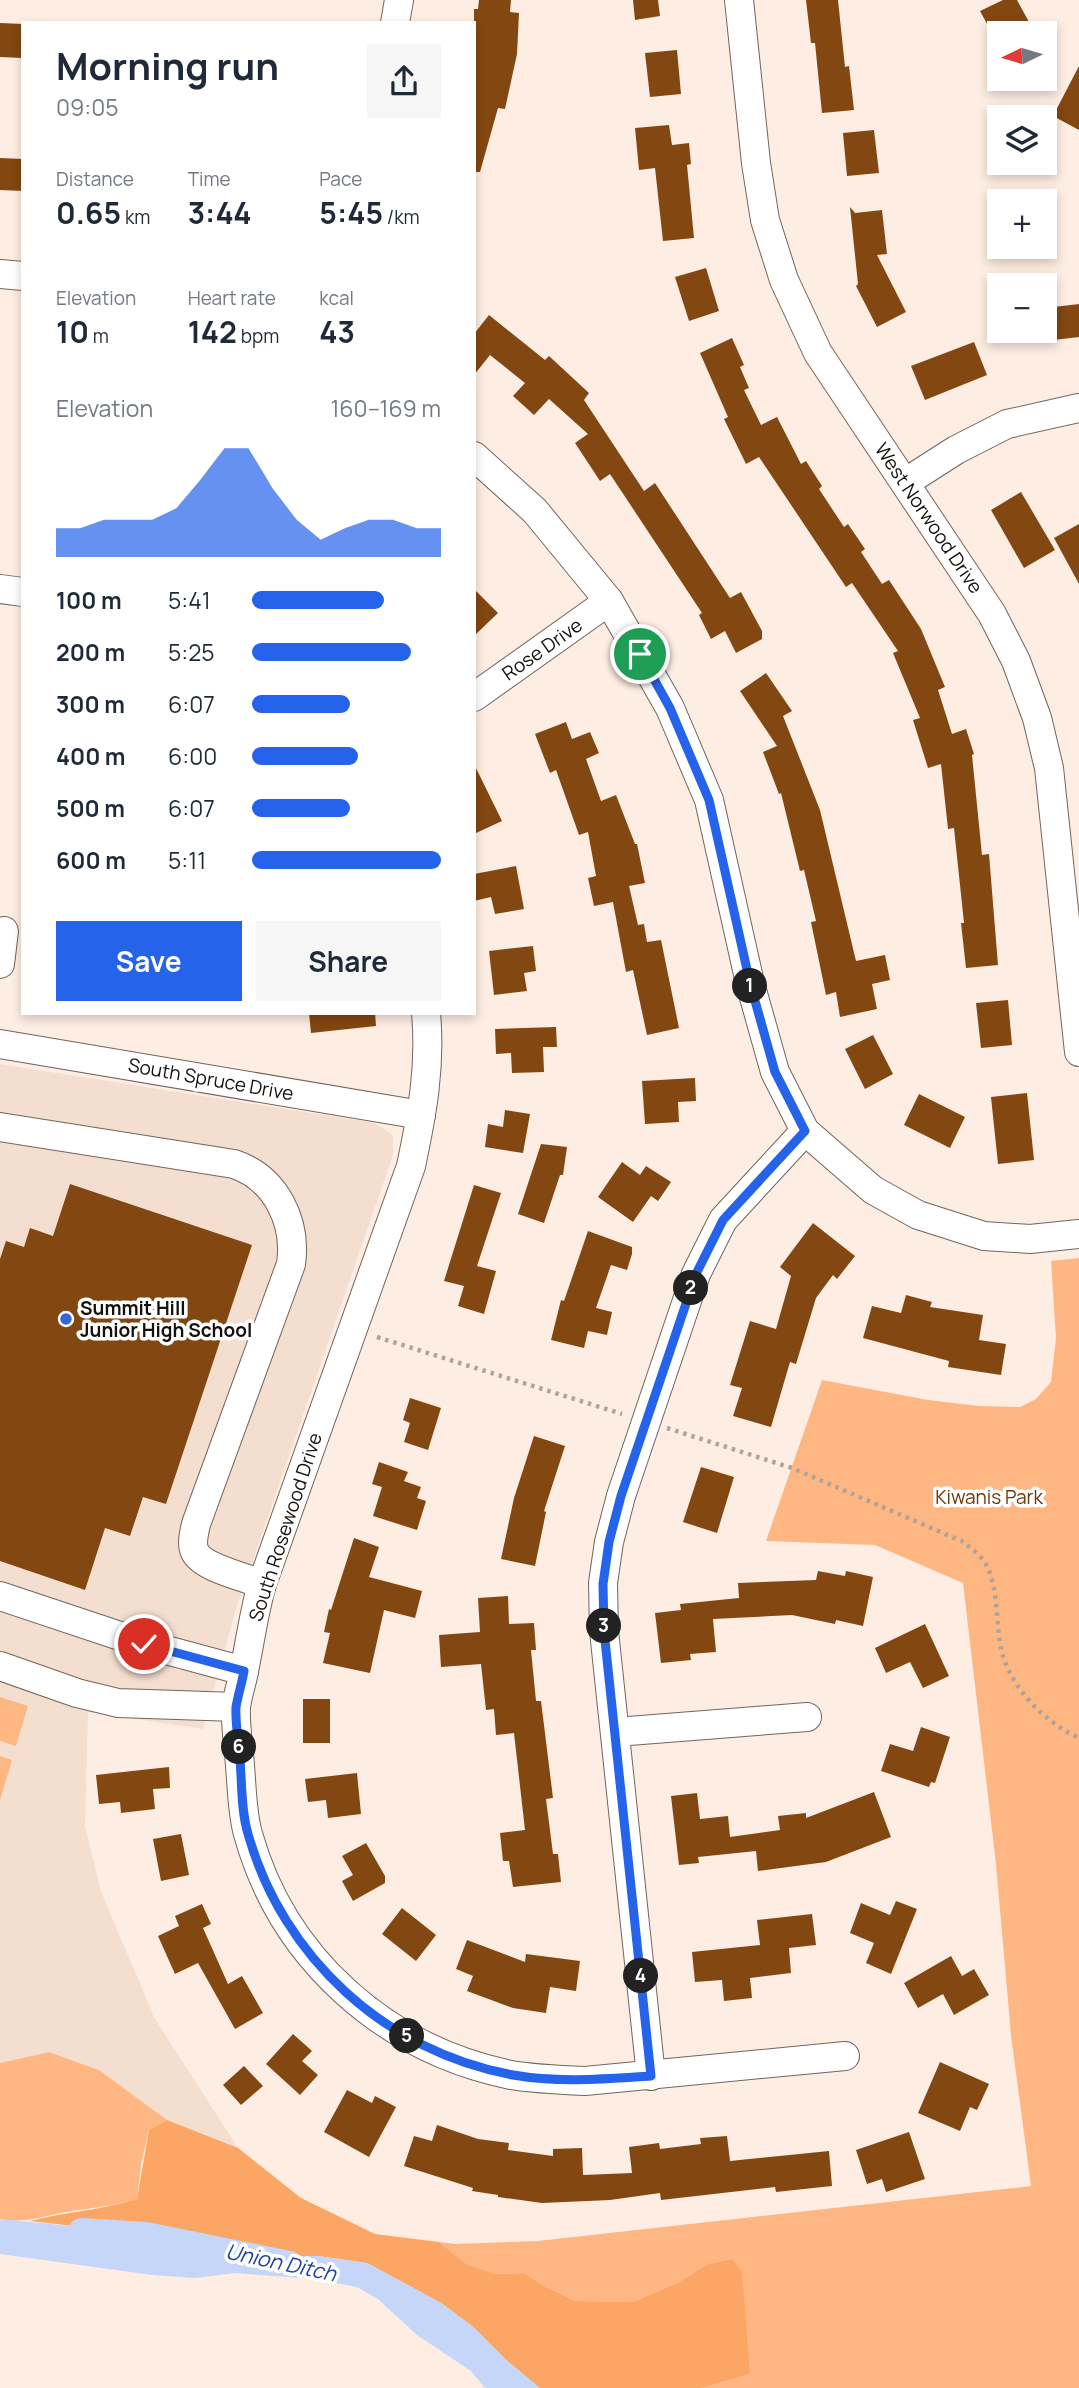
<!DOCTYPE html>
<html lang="en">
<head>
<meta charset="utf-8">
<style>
	:root { --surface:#fff; --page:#f6f6f7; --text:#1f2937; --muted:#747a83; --accent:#2563eb }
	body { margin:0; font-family:Manrope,sans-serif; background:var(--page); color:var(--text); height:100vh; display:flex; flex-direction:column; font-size:26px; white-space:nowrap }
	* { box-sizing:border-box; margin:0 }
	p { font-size:23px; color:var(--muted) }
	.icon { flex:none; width:38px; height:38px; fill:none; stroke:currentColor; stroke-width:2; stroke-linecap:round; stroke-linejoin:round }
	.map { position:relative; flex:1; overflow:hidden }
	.drawer { position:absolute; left:21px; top:21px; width:455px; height:994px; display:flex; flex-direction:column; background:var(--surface); border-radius:0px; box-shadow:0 4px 10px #0003 }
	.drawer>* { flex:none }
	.needle { width:46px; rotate:265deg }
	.buttons { position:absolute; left:987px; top:21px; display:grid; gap:14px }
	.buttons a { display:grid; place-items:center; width:70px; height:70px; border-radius:0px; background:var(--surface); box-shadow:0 4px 10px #0003; font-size:35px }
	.pin { position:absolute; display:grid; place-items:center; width:60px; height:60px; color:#fff; margin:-30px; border:4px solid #fff; border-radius:50%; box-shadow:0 2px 7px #0007 }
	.km { position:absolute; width:35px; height:35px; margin:-18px; border-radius:50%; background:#222; color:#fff; font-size:19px; line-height:35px; text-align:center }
	.round { display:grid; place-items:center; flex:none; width:74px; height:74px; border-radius:0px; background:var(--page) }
	.headline { display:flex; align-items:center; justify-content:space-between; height:119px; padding:0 35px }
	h1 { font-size:38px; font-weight:700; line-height:52px }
	.metrics { display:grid; grid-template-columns:repeat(3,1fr); gap:10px; height:119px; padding:7px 35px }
	.metrics div { display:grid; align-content:center }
	.metrics b { font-size:30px; font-weight:700 }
	.metrics small { font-size:19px; font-weight:400 }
	.metrics p { font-size:19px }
	.chart { height:196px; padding:14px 35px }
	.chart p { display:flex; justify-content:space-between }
	.chart svg { width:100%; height:126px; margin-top:7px; fill:var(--accent); opacity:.7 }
	.action { display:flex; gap:14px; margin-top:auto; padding:14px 35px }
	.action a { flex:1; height:80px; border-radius:0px; background:var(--accent); color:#fff; font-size:28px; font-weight:700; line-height:80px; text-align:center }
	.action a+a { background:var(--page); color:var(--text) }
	ul { padding:0 35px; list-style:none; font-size:23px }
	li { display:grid; grid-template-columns:112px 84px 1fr; align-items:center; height:52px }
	li i { height:18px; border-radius:9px; background:var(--accent) }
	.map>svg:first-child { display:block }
</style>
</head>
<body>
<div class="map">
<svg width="1079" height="2388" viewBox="0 0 1079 2388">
	<rect width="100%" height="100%" fill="#fdede2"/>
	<path fill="#f4decf" d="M0,1064L374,1123L393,1135V1155L236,1609L203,1729L88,1712L85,1826L101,1892L155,2019L238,2148L167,2120L99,2070L49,2052L0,2063Z"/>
	<g fill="#feb783">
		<path d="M1079,1258V2388H702L750,2374L706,2265L677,2283L633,2302L576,2301L546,2287L524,2273L496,2274L465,2264L439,2242L456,2244L538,2241L1031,2186L1011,2035L996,1864L963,1583L875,1545L766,1541L822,1380L928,1400L979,1406L1020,1407L1036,1399L1051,1382L1056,1338L1051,1261Z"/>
		<path d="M0,1697L28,1706L16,1746L0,1741Z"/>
		<path d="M0,1756L12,1760L0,1800Z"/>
		<path d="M49,2052L99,2070L167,2120L149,2130L141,2164L137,2199C113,2206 90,2208 66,2212C43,2216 24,2224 0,2219V2063Z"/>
	</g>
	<path fill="#fba665" d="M167,2120L238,2148L301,2198L375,2234L439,2242L466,2264L496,2274L524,2273L546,2287L576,2301L633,2302L677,2283L706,2265L732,2259L742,2272L750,2374L702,2388H540L506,2360L472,2326L441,2303L367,2263L318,2256L243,2257L223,2255L100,2229L30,2221C65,2212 102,2210 137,2199L149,2130Z"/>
	<path fill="#c5d6f9" d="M0,2219L100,2229L223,2255L243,2257L318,2256L367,2263L441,2303L472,2326L506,2360L540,2388H485L471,2371L417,2335L378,2299L357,2287L315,2279L235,2273L195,2278L152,2275L0,2254Z"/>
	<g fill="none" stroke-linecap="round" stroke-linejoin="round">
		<path stroke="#c5d6f9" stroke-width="24" d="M81,2230L146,2234L290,2263"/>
	</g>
	<g fill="#834711">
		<path d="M479,0H511L510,12L519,13L517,54L505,109L498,108L480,172H474V9H478Z"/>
		<path d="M633,0H658L660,16L635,20Z"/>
		<path d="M806,0H838L845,67L849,66L854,110L822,113L815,43H811Z"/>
		<path d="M1003,0H1017L1035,33H992L980,11Z"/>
		<path d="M0,23L23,24V58L0,57Z"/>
		<path d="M677,50L681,94L650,97L645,53Z"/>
		<path d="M1079,66V130L1053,116Z"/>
		<path d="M669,125L672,145L689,143L691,164L687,165L694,238L663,241L655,168L639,170L635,128Z"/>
		<path d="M874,130L879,173L847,176L843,133Z"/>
		<path d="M0,158L23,159V191L0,190Z"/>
		<path d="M850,207L855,213L882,210L887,254L877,255L906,312L877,327L856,286L858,284Z"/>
		<path d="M706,268L719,311L689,321L675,277Z"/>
		<path d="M1079,304V337L1045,341V308Z"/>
		<path d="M489,315L545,360L549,356L589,393L584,400L644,491L655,483L730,598L741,592L762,631V639L736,653L725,631L711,639L699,615L702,613L610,474L600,481L575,443L588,434L549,399L534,415L513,396L525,383L490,355L474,375V334Z"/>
		<path d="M732,338L744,365L740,367L749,388L744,390L761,425L777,417L801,464L806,461L822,486L819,489L844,527L848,524L865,549L861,552L882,584L889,580L921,629L945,687L938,690L952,734L966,729L974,754L972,755L982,855L989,854L998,965L966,968L961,923H964L954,828L948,829L941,764L928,768L913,720L920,718L893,653L898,651L852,583L846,587L759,457L746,464L724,419L728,417L700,353Z"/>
		<path d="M974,342L987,375L925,400L911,366Z"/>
		<path d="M1021,492L1055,550L1024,568L991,510Z"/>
		<path d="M1079,524V584L1054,538Z"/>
		<path d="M474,589L498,613L474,636Z"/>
		<path d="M766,673L792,711L783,716L820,810L856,961L885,955L890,980L872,984L877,1009L840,1017L836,992L826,995L811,922L816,921L804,870L800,871L781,793L779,794L763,752L777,746L740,691Z"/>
		<path d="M566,722L572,739L590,732L599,753L586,759L601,801L616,795L635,844H637L645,883L629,886L638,925L644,924L647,942L661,940L679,1028L647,1035L633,970L626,972L613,902L594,906L588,878L596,876L588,832L579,835L556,770L550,773L535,734Z"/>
		<path d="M474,764L502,821L474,834Z"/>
		<path d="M516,866L524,909L495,914L491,897L474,901V874Z"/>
		<path d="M533,946L536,971L524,973L527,991L494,995L489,951Z"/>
		<path d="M1008,1000L1012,1045L981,1048L976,1003Z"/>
		<path d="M309,1013H375L376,1026L311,1033Z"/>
		<path d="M556,1027L557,1047H543L544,1072L512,1073L511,1053L496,1054L495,1029Z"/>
		<path d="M873,1035L893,1074L865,1089L845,1049Z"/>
		<path d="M695,1078L696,1101L678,1102L679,1122L645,1124L642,1081Z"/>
		<path d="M1027,1093L1034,1160L998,1164L991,1097Z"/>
		<path d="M919,1094L965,1117L950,1148L904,1125Z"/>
		<path d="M505,1110L530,1114L523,1153L485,1147L488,1124L503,1127Z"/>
		<path d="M541,1144L567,1147L563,1175H560L544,1223L518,1214Z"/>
		<path d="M622,1162L640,1175L646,1166L671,1182L658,1201L651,1196L633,1222L598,1197Z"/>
		<path d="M70,1184L252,1245L166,1504L143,1497L130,1536L105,1528L85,1590L0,1561V1259L6,1241L24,1247L30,1228L53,1236Z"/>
		<path d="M474,1185L501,1193L477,1266L496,1271L484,1314L458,1306L464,1286L444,1281Z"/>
		<path d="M813,1223L855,1256L837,1279L833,1275L816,1298L796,1364L790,1362L771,1427L733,1416L742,1388L730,1385L750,1321L776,1329L791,1276L780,1267Z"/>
		<path d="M588,1231L632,1247V1254L627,1270L611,1265L596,1308L612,1312L607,1335L588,1331L584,1348L551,1340L561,1300L564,1301Z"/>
		<path d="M906,1295L932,1302L930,1307L983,1315L979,1340L1006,1344L1001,1375L948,1367L949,1361L863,1338L872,1306L901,1313Z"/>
		<path d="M410,1398L441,1408L428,1450L404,1442L410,1423L403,1420Z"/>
		<path d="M534,1436L565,1446L544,1511L546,1512L535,1566L501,1559L514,1498Z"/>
		<path d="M379,1462L408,1472L404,1481L421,1487L417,1498L426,1501L417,1530L373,1516L382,1487L372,1484Z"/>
		<path d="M701,1467L734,1477L717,1533L683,1522Z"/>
		<path d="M354,1538L379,1547L369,1577L422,1591L415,1618L384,1610L370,1673L323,1663L330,1633L324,1632L329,1609L331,1610Z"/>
		<path d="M818,1571L845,1576L846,1571L873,1577L863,1626L836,1620L835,1624L792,1615L713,1619L716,1652L690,1654L691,1660L661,1663L655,1613L681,1610L680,1604L739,1598L738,1583L816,1580Z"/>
		<path d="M508,1596L509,1624L534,1623L536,1650H531L536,1701H541L553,1798L546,1799L553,1854H558L561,1882L513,1887L509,1861H503L500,1833L525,1830L514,1733L496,1735L494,1709L486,1710L481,1664L441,1667L439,1635L480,1632L478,1598Z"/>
		<path d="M925,1624L949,1676L923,1688L910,1662L886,1673L875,1648Z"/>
		<rect x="303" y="1699" width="27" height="44"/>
		<path d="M921,1727L950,1737L935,1783L931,1782L929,1787L881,1771L890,1744L913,1751Z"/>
		<path d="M169,1767L170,1788L153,1789L155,1809L121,1813L120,1802L99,1804L96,1775Z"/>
		<path d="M357,1773L361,1814L328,1818L326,1800L308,1802L305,1779Z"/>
		<path d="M874,1792L891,1837L826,1862L758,1871L756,1851L698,1857L699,1863L679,1865L671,1796L697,1793L700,1819L728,1816L730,1837L780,1830L778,1816L806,1813V1818Z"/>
		<path d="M181,1834L189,1875L161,1881L153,1839Z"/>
		<path d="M366,1843L385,1876V1883L353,1901L342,1881L353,1875L342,1856Z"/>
		<path d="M896,1901L917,1909L891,1974L866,1963L874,1943L850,1933L861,1903L890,1915Z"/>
		<path d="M202,1904L211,1924L203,1928L228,1984L242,1976L263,2013L235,2029L198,1963L175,1974L158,1936L179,1926L175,1916Z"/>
		<path d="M402,1908L436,1935L416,1961L382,1934Z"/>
		<path d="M812,1914L816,1945L789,1948L791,1973L750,1978L752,1998L724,2001L722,1980L695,1982L692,1952L760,1945L757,1920Z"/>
		<path d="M467,1940L525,1962L526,1954L580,1961L576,1991L550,1987L546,2013L513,2008L467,1991L473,1976L456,1969Z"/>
		<path d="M951,1956L962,1976L974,1969L989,1995L954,2015L943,1994L918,2008L904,1983Z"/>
		<path d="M293,2034L312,2051L302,2061L318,2075L300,2095L266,2064Z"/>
		<path d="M940,2062L989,2084L977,2110L970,2107L960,2131L918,2113Z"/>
		<path d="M244,2066L263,2086L241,2105L223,2085Z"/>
		<path d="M347,2090L372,2103L375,2096L396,2107L369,2157L324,2132Z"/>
		<path d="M437,2125L478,2139L509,2143L508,2150L553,2156V2149L582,2148L583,2175L632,2173L629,2147L659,2143L660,2149L701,2144L700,2138L727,2136L730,2161L829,2151L832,2186L776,2192L775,2187L661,2200L660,2193L610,2200L542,2203L498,2197V2195L472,2191L473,2188L404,2166L414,2136L432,2141Z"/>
		<path d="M909,2132L925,2179L886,2192L882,2179L867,2184L856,2150Z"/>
	</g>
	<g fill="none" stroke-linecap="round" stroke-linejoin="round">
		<defs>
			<g id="minor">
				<path d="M739,0L756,163L765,220L784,280L818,353L992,614L1016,661L1037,718L1049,768L1079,1052"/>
				<path d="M395,23L399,0"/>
				<path d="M0,274L23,276"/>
				<path d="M474,456L535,511L609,601L670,708L709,800L750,983L775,1072L805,1131L873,1190L918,1215L984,1236L1030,1239L1079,1234"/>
				<path d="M906,482L956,450L1007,424L1079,408"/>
				<path d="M0,589L23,592"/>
				<path d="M474,697L609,601"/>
				<path d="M0,964L4,931"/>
				<path d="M426,1013C431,1067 422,1114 411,1166L262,1584C254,1612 250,1642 244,1671C242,1683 237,1696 236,1708C235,1726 239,1747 240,1766C242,1788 242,1813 248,1834C283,1959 385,2049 511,2075C535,2079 560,2080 585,2081L845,2056"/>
				<path d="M0,1044L421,1115"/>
				<path d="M0,1127L234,1164C276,1178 297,1222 291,1264L196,1524C194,1533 191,1544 195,1552C203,1568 245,1577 262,1584"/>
				<path d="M0,1596L144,1644L244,1671"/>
				<path d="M0,1666L77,1693L118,1703L236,1707"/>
				<path d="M616,1732L807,1717"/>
				<path d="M651,2076L604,1631L603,1583L609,1542L621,1496L696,1274L723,1220L805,1131"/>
			</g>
		</defs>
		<use href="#minor" stroke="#73655c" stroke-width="30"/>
		<g stroke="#b0a39b" stroke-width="4.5" stroke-dasharray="3.5 5" stroke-linecap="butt">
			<path d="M377,1337L622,1414"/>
			<path d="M667,1428L792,1468L964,1542C970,1548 979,1554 984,1561C1002,1590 993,1631 1005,1662C1018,1695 1047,1723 1079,1738"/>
		</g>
		<use href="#minor" stroke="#fff" stroke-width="28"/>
	</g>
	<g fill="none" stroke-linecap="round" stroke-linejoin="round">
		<defs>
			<path id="route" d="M144,1644L244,1671C242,1683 238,1695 236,1707C235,1724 239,1743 240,1760C242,1784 241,1811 248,1834C283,1958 386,2052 513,2075C559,2083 604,2079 651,2076L604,1631L603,1584L609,1542L621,1496L696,1274L723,1220L805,1131L775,1072L750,983L709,800L670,708L640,654"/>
		</defs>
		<use href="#route" stroke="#fff" stroke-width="14"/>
		<use href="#route" stroke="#2563eb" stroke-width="9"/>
	</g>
	<circle fill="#3867d7" stroke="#fff" stroke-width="2.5" cx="66" cy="1319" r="7"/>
	<g text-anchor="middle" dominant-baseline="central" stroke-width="7" stroke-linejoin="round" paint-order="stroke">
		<g font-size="19" fill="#15100c" stroke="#fff">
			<text transform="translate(929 518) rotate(56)">West Norwood Drive</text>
			<text transform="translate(542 649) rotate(-35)">Rose Drive</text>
			<text transform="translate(211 1079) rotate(10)">South Spruce Drive</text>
			<text transform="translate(285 1527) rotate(-72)">South Rosewood Drive</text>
		</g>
		<g font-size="19" font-weight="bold" fill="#15100c" stroke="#fff" text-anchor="start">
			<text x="80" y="1308">Summit Hill<tspan x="80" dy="22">Junior High School</tspan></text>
		</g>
		<g font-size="19" fill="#6e3904" stroke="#fff">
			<text x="989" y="1497">Kiwanis Park</text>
		</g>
		<g font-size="21" font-style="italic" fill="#1e43a2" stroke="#fff">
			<text transform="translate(281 2262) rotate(12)">Union Ditch</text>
		</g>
	</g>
</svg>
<div class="buttons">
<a><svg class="needle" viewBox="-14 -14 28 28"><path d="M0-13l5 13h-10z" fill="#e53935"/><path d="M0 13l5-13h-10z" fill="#747a83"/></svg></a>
<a><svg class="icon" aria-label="layers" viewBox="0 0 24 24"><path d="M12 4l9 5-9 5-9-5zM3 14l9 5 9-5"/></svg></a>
<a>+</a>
<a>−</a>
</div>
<div class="pin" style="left:640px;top:654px;background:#1e9e55"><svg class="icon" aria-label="arrive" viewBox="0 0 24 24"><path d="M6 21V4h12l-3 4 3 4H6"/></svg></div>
<div class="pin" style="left:144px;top:1644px;background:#d93025"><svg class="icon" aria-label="check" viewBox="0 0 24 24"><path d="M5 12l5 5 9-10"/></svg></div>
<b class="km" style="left:750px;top:986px">1</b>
<b class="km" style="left:691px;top:1288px">2</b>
<b class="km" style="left:604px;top:1626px">3</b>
<b class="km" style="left:641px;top:1976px">4</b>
<b class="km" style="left:407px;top:2036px">5</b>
<b class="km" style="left:239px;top:1747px">6</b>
<section class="drawer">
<div class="headline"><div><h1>Morning run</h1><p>09:05</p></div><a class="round"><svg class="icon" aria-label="share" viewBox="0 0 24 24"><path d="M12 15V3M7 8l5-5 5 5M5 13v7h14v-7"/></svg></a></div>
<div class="metrics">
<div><p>Distance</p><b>0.65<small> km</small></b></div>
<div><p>Time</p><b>3:44</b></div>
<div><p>Pace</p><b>5:45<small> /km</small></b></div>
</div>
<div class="metrics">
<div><p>Elevation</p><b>10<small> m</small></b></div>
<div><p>Heart rate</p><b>142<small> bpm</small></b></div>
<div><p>kcal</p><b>43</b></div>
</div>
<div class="chart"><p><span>Elevation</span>160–169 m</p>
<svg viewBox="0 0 160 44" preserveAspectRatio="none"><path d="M0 44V34L10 34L20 31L30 31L40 31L50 27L60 17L70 6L80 6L90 20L100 31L110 38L120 34L130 31L140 31L150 34L160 34V44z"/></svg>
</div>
<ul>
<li><b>100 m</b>5:41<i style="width:70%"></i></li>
<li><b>200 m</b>5:25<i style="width:84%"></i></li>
<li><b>300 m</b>6:07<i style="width:52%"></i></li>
<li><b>400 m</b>6:00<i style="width:56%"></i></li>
<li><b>500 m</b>6:07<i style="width:52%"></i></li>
<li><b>600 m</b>5:11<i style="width:100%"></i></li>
</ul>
<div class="action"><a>Save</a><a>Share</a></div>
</section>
</div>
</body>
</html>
